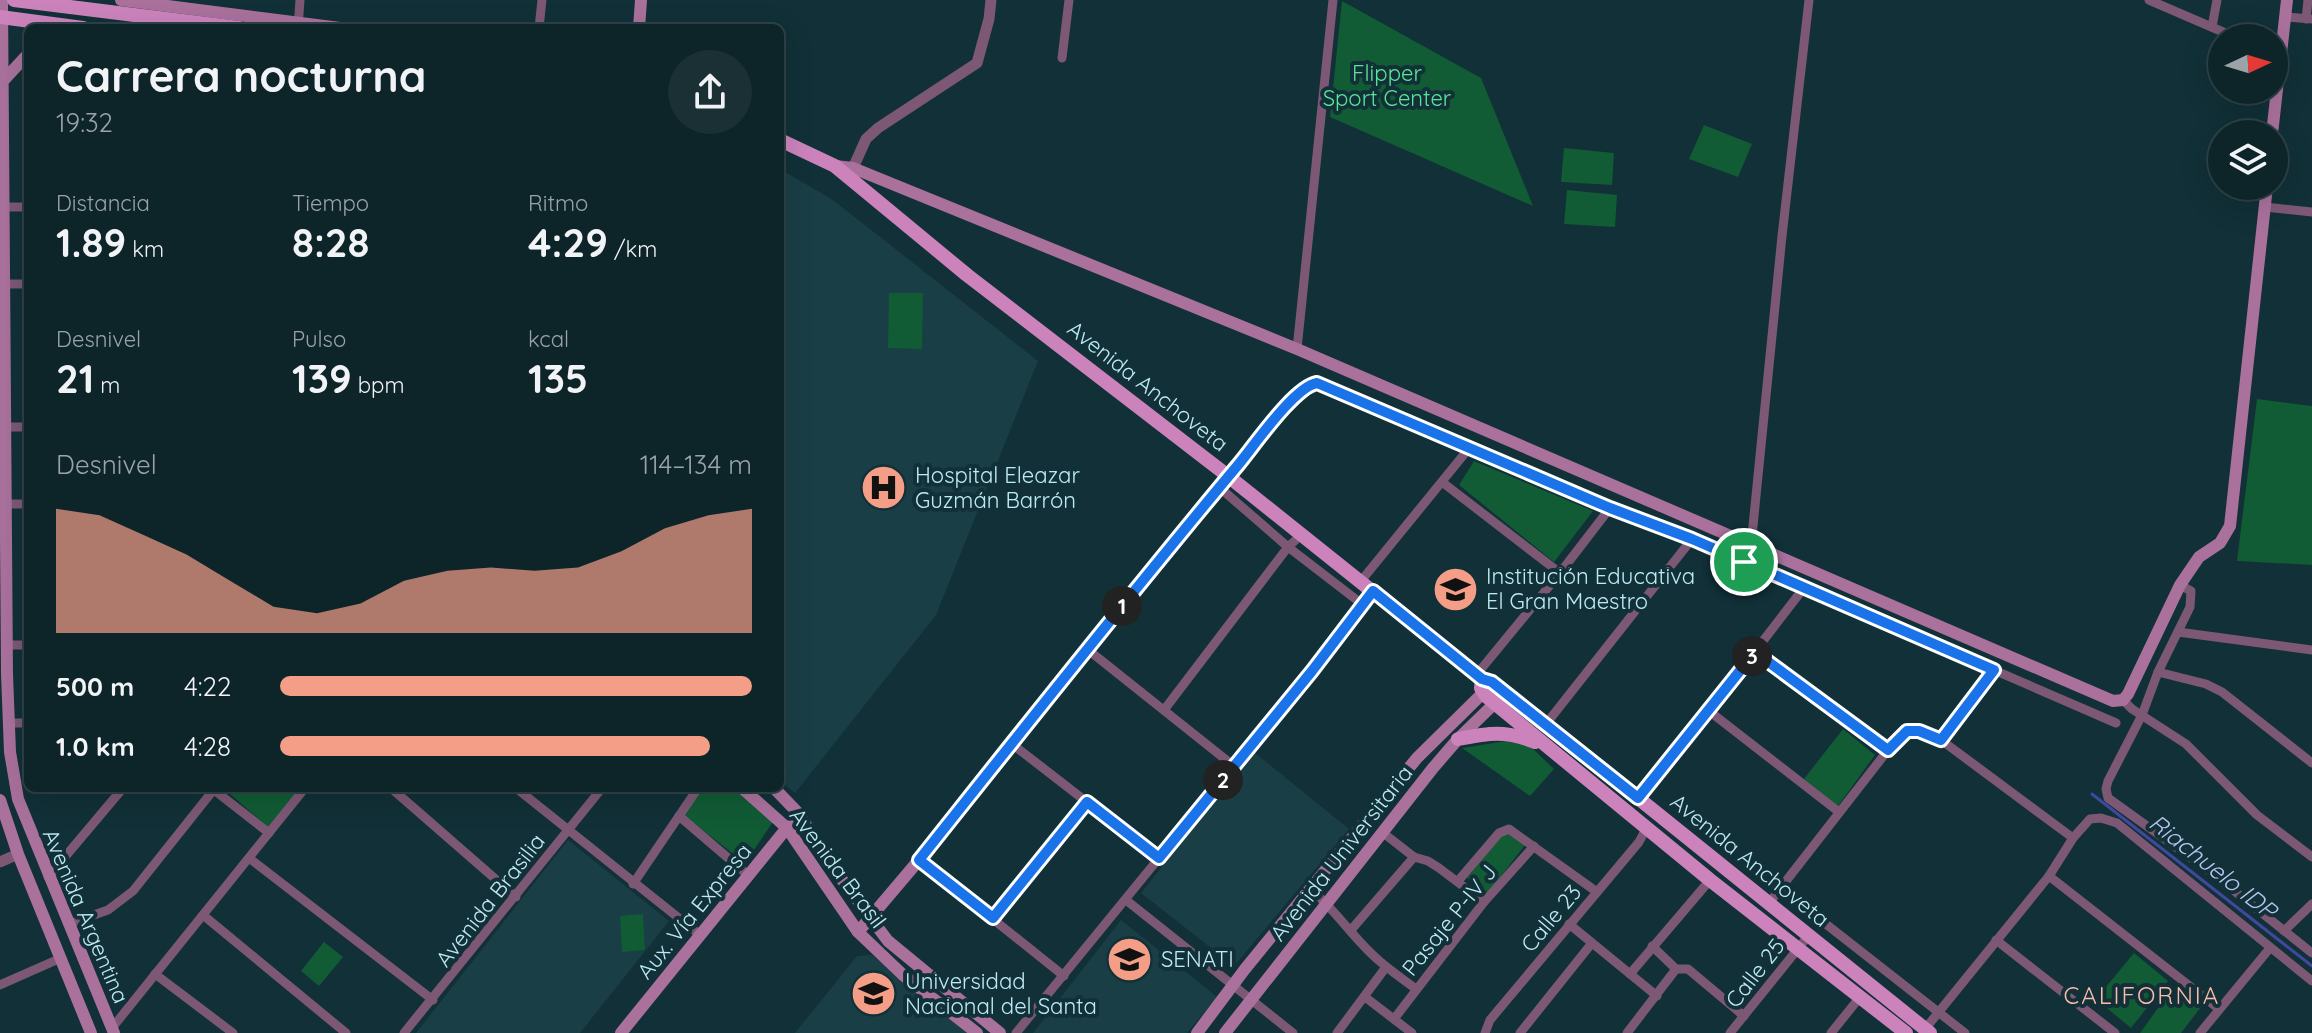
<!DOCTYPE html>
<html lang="es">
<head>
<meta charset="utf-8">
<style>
	:root { --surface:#0d2429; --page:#1b3035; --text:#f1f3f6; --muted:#9aa4a8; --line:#2d4146; --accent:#f49e88 }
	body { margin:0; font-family:Quicksand,sans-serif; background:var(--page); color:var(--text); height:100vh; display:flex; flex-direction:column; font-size:30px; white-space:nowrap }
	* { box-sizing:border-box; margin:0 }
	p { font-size:26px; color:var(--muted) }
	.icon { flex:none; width:44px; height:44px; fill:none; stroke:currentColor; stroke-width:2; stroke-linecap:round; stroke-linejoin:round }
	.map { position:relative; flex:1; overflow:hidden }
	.drawer { position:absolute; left:24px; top:24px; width:760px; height:768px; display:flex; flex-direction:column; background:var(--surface); border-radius:12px; box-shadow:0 8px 32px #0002,0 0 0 2px var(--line) }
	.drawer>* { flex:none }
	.needle { width:52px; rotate:86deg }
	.fabs { position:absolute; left:2208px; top:24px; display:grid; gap:16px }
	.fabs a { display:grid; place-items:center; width:80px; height:80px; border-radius:50%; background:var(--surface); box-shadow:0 8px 32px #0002,0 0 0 2px var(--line); font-size:40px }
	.pin { position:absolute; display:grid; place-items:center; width:68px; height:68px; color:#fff; margin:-34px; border:4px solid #fff; border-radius:50%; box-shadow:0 2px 8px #0007 }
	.km { position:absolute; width:40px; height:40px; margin:-20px; border-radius:50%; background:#222; color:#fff; font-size:22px; line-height:40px; text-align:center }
	.round { display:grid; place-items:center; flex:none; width:84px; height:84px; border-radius:42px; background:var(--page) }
	.head { display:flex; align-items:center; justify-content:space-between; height:136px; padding:0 32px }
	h1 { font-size:44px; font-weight:700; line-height:60px }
	.stats { display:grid; grid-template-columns:repeat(3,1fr); gap:12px; height:136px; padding:8px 32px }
	.stats div { display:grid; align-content:center }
	.stats b { font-size:40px; font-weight:700 }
	.stats small { font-size:22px; font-weight:400 }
	.stats p { font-size:22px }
	.chart { height:224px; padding:16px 32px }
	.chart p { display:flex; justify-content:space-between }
	.chart svg { width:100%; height:144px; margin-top:8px; fill:var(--accent); opacity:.7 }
	ul { padding:0 32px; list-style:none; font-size:26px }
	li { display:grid; grid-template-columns:128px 96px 1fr; align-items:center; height:60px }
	li i { height:20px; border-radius:10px; background:var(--accent) }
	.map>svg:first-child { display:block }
</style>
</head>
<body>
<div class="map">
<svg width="2312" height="1033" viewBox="0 0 2312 1033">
	<rect width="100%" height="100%" fill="#113037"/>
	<g fill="#1a3e46">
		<path d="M780,169L833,200L1038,361L936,615L795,793L780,781Z"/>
		<path d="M1254,752L1349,829L1234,966L1141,893Z"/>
		<path d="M568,840L669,921L580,1033H416Z"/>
		<path d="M1121,920L1217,997L1187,1033H1033Z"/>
		<path d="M872,955L969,1033H795L857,956Z"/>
	</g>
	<g fill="#115b35">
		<path d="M1342,1L1481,78L1533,206L1330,117Z"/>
		<path d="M1704,125L1752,144L1738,177L1689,159Z"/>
		<path d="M1564,148L1614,153L1612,185L1561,182Z"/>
		<path d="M1567,190L1617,195L1615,227L1564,224Z"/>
		<path d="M889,293H923L922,349L888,348Z"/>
		<path d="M2257,399L2312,406V565L2237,561Z"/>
		<path d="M1474,461L1593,511L1554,562L1459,485Z"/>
		<path d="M1843,729L1875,755L1838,806L1804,779Z"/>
		<path d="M1506,741L1530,746L1554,769L1530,796L1462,748Z"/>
		<path d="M223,788H300L268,827Z"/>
		<path d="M702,788H734L773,822L745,863L682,814Z"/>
		<path d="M1505,830L1525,845L1488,893L1467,878Z"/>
		<path d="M643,914L645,950L622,952L620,916Z"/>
		<path d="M324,942L343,957L319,986L301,971Z"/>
		<path d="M2134,953L2168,981L2131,1028L2096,999Z"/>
		<path d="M2174,986L2201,1007L2181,1033H2140Z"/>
	</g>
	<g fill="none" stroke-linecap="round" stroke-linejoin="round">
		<path stroke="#3f489c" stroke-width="3" d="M2092,794L2312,966"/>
		<g stroke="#7c5874" stroke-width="9">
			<path d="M2149,0L2237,38"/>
			<path d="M2285,17L2312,19"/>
			<path d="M2306,19L2308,0"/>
			<path d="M2212,27L2217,0"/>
			<path d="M298,28L300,0"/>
			<path d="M539,28L542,0"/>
			<path d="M1062,58L1069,0"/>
			<path d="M4,207H28"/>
			<path d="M2265,207L2312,212"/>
			<path d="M4,284H28"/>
			<path d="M1297,349L1333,0"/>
			<path d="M6,427H28"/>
			<path d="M1228,476C1245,457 1296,386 1317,383L1610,508L1692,539L2116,723"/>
			<path d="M1442,482L1560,573"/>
			<path d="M1219,487L1288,547L1362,604"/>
			<path d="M7,504H28"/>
			<path d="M1744,562L1751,546L1782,236L1809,0"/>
			<path d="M1361,581L1470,447"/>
			<path d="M2180,585L2191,591L2190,607L2158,672L2142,715L2108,781L2106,789L2108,798L2208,870L2312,953"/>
			<path d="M2178,632L2312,650"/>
			<path d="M7,645H28"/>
			<path d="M1087,649L1235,767"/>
			<path d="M1755,652L1888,750"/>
			<path d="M2158,672L2206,684L2222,692L2312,763"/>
			<path d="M1477,674L1560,573L1610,508"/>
			<path d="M2123,700L2132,709L2186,744L2257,815L2312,857"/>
			<path d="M1164,710L1288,547L1301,535"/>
			<path d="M1709,711L1839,812"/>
			<path d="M9,723H28"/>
			<path d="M1546,724L1692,539"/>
			<path d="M1941,740L1994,670"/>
			<path d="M1012,744L1159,858L1016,1033"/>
			<path d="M391,788L516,897"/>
			<path d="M516,788L700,935"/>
			<path d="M214,790L269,833"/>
			<path d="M1638,798L1709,711L1803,589"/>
			<path d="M679,816L748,875"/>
			<path d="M1382,832L1414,857L1428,861L1439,868L1484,902"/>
			<path d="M249,858L433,1000"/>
			<path d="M1159,858L1312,671L1373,591"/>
			<path d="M919,860L1064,976"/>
			<path d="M2049,876L2219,1009"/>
			<path d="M48,877L123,788"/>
			<path d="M1458,881L1499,833L1509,829L1597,892"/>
			<path d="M633,884L698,788"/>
			<path d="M1780,888L1965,1033"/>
			<path d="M1310,889C1330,905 1344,925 1362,944C1378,962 1397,975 1416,989"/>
			<path d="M1126,900L1293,1033"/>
			<path d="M1769,903L1888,750L1907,731H1919L1941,740L2073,838"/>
			<path d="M203,915L346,1033"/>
			<path d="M993,918L1087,802"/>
			<path d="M68,924L108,910L133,891L215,788"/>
			<path d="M1569,924L1657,996"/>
			<path d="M1351,930L1414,857"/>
			<path d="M2284,931L2312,904"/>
			<path d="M1996,940L2115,1033"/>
			<path d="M1652,946L1676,969H1688L1744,1016"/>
			<path d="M155,974L233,1033"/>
			<path d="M1630,974L1710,880"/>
			<path d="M0,985L61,958"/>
			<path d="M1365,997L1412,1033"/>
			<path d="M1394,1019L1484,902L1534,846"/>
			<path d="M112,1028L305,788"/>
			<path d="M1925,1029L2049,876L2073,838L2090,819L2101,818L2117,823L2312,981"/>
			<path d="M404,1033L602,788"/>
			<path d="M1337,1033L1386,967"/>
			<path d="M1485,1033L1490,1020L1639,842L1647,827"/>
			<path d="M1520,1033L1592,943"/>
			<path d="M1627,1033L1676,969"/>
			<path d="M1730,1033L1809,935"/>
			<path d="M1831,1033L1860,997"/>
			<path d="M2200,1033L2270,948"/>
		</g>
		<g stroke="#7c5874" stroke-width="11">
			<path d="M853,168L866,139L878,128L977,63L989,19L991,0"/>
			<path d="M0,862L18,854"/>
		</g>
		<g stroke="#a9719c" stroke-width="12">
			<path d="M2,0L7,674L10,752L18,799L114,1033"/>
			<path d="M121,0L340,28"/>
			<path d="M639,28L641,0"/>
			<path d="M3,81L28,54"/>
			<path d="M2272,134L2287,0"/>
			<path d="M835,166L853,168L1297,349L2113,701L2123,700L2128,694L2180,585L2199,557L2220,543L2230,526L2267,186"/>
			<path d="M742,788L787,828L858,932L903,975L977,1033"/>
			<path d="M774,788L800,815L828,861L888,941L1000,1033"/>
			<path d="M0,800L18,854L91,1033"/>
			<path d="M858,932L919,860L1228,476"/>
			<path d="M621,1033L790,824"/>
			<path d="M1197,1033L1245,969L1417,758L1489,687"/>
			<path d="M1225,1033L1433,768L1458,739L1499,699"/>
		</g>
		<g stroke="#cc83bc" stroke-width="14">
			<path d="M14,0L239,28"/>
			<path d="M0,17L83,28"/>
			<path d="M780,140L835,166L967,275L1228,476L1482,679L1492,682L1546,724L1930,1033"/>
			<path d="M1482,679L1481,688L1486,696L1710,880L1906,1033"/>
			<path d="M1458,739C1489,733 1505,730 1535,742"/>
		</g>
	</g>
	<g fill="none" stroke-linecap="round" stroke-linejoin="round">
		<defs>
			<path id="route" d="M1317,383L1610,508L1692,539L1994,670L1941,740L1919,731H1907L1888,750L1755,652L1638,798L1492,682L1482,679L1373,591L1312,671L1159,858L1087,802L993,918L919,860C1024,728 1129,595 1238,465C1254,446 1294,387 1317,383Z"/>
		</defs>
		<use href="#route" stroke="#fff" stroke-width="16"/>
		<use href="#route" stroke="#1a73e8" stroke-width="10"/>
	</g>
	<defs>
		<symbol id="hospital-disc" viewBox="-11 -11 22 22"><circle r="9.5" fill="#f49e88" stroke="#113037"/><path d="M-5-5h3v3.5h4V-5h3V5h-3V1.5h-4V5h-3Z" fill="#111"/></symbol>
		<symbol id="school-disc" viewBox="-11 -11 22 22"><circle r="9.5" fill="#f49e88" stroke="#113037"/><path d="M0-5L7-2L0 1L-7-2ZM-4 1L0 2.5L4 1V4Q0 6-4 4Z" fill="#111"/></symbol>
		<symbol id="university-disc" viewBox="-11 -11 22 22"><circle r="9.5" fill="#f49e88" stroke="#113037"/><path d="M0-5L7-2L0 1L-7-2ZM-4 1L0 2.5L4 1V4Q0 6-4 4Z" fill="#111"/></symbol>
	</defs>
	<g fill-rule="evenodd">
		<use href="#hospital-disc" x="858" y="462" width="51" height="51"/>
		<use href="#school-disc" x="1430" y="564" width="51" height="51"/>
		<use href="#university-disc" x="1104" y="934" width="51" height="51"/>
		<use href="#university-disc" x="848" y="968" width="51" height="51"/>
	</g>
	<g text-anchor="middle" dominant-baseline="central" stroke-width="8" stroke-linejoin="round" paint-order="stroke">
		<g font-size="22" fill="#5ae596" stroke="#113037">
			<text x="1387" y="73">Flipper<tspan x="1387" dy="25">Sport Center</tspan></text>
		</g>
		<g font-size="22" fill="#beeaf6" stroke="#113037">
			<text transform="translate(1148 386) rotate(38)">Avenida Anchoveta</text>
			<text transform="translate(1341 853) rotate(-52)">Avenida Universitaria</text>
			<text transform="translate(1750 860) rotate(39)">Avenida Anchoveta</text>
			<text transform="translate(838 868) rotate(53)">Avenida Brasil</text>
			<text transform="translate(490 900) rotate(-52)">Avenida Brasilia</text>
			<text transform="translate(694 911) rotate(-51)">Aux. Vía Expresa</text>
			<text transform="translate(86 916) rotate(67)">Avenida Argentina</text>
			<text transform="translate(1551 918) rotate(-50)">Calle 23</text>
			<text transform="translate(1449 920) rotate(-51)">Pasaje P-IV J</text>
			<text transform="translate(1755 973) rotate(-52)">Calle 25</text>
		</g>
		<g font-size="22" fill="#beeaf6" stroke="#113037" text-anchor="start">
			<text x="915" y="475">Hospital Eleazar<tspan x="915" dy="25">Guzmán Barrón</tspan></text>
			<text x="1486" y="576">Institución Educativa<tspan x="1486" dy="25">El Gran Maestro</tspan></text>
			<text x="1161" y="959">SENATI</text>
			<text x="905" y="981">Universidad<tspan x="905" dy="25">Nacional del Santa</tspan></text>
		</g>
		<g font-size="24" font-style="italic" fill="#b8c3f1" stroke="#113037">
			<text transform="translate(2213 866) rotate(38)">Riachuelo IDP</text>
		</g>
		<g font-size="24" letter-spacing="2" fill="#fcbbaa" stroke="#113037">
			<text x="2142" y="995">CALIFORNIA</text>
		</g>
	</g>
</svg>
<div class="fabs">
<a><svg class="needle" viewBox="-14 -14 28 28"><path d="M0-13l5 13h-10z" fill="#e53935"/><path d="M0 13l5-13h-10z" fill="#9aa4a8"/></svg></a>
<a><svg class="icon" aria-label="layers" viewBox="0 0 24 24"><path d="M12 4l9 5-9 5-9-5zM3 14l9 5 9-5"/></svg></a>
</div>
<div class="pin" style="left:1744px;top:562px;background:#1e9e55"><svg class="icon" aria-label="arrive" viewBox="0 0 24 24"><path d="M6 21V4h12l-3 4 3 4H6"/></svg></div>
<b class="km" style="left:1122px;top:606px">1</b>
<b class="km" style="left:1223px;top:780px">2</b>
<b class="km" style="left:1752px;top:656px">3</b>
<section class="drawer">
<div class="head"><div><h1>Carrera nocturna</h1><p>19:32</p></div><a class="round"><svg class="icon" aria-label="share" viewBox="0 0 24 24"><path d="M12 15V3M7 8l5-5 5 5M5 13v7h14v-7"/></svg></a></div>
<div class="stats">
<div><p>Distancia</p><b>1.89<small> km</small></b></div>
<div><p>Tiempo</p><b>8:28</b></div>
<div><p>Ritmo</p><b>4:29<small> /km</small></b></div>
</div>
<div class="stats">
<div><p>Desnivel</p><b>21<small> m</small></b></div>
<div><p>Pulso</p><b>139<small> bpm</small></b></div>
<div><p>kcal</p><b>135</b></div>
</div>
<div class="chart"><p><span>Desnivel</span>114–134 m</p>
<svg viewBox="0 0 160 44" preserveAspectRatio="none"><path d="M0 44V6L10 8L20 14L30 20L40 28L50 36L60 38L70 35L80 28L90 25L100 24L110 25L120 24L130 19L140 12L150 8L160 6V44z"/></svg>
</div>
<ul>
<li><b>500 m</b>4:22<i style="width:100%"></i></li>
<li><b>1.0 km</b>4:28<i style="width:91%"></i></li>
</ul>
</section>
</div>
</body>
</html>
